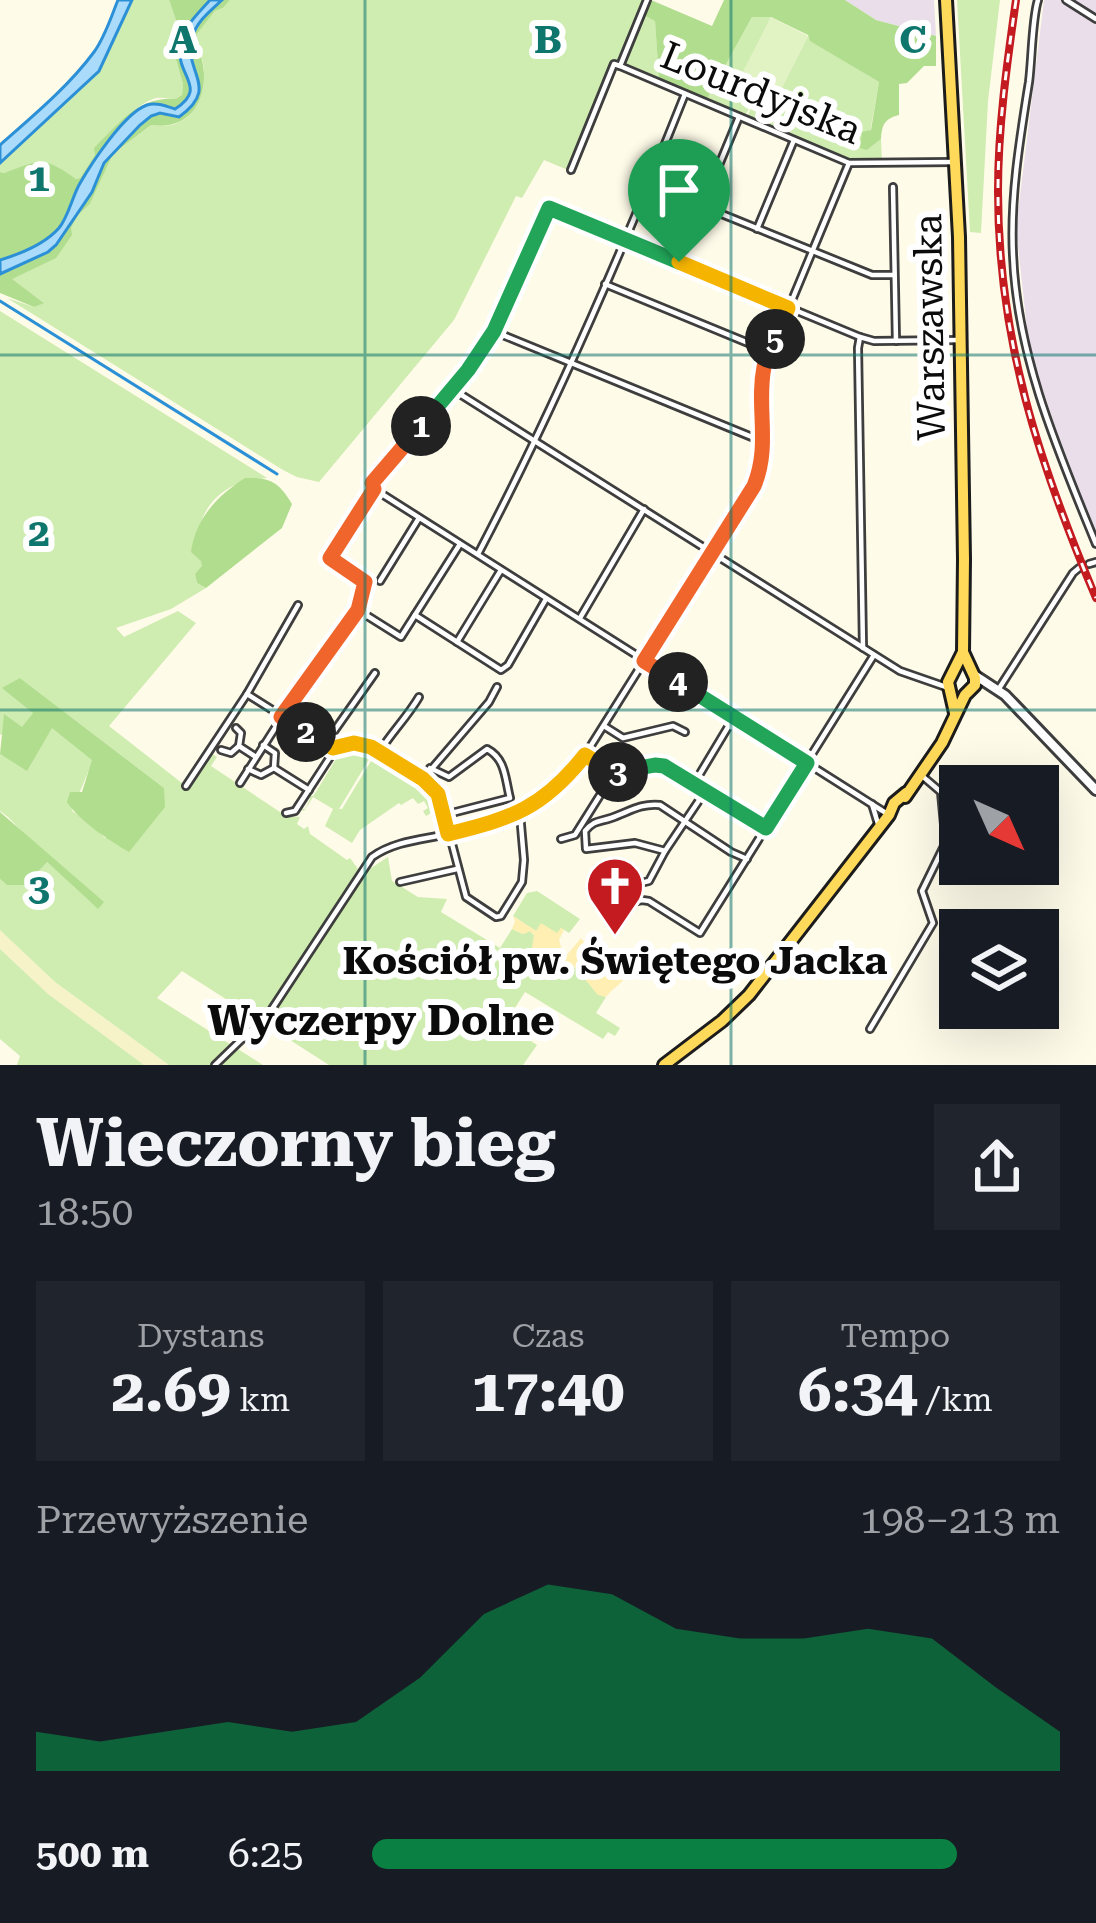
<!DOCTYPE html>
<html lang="pl">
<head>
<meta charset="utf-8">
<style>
	:root { --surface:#171b24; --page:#20242c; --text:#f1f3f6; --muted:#9ea1a6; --accent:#0b8043 }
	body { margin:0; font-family:"Roboto Serif",serif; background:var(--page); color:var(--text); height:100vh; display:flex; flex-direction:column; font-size:45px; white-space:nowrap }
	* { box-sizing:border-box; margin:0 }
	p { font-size:39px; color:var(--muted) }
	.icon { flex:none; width:66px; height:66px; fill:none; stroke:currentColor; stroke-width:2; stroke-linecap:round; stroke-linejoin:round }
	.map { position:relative; height:1065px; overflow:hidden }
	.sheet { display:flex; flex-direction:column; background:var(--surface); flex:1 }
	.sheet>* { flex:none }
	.needle { width:78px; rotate:135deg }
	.tools { position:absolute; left:939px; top:765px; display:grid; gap:24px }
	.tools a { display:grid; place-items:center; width:120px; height:120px; border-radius:0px; background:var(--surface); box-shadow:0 12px 48px #0002; font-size:60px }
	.pin { position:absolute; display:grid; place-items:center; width:102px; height:102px; color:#fff; margin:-123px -51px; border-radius:50% 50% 50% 0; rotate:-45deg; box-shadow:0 0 12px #0007 }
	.pin .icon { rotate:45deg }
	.km { position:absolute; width:60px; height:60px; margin:-30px; border-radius:50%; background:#222; color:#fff; font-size:33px; line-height:60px; text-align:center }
	.round { display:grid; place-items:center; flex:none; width:126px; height:126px; border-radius:0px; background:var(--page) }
	.summary { display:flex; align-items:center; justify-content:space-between; height:204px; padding:0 36px }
	h1 { font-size:66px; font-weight:700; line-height:90px }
	.figures { display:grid; grid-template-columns:repeat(3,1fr); gap:18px; height:204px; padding:12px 36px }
	.figures div { display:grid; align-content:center; border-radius:0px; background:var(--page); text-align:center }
	.figures b { font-size:60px; font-weight:700 }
	.figures small { font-size:33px; font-weight:400 }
	.figures p { font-size:33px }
	.chart { height:336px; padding:24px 36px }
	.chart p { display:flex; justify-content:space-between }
	.chart svg { width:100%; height:216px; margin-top:12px; fill:var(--accent); opacity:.7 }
	ul { padding:0 36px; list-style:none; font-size:39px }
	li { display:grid; grid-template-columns:192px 144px 1fr; align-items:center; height:90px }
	li i { height:30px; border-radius:15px; background:var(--accent) }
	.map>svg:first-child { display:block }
</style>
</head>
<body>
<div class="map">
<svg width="1096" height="1065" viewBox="0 0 1096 1065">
	<rect width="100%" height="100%" fill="#fffbe9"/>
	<g fill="#eadeeb">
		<path d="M845,0H934L936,36L876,20Z"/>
		<path d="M1044,0H1096V540L1083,513L1029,347L1016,228Z"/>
	</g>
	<path fill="#f7f3c8" d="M0,930L55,982L169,1065H144L48,994L0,949Z"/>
	<g fill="#cfecb1">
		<path d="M132,0H169L178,26L172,47L183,84L182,95L177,99C173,99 160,97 156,98C126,107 97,152 80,178L76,179L41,161L4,173L0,172V163L97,74Z"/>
		<path d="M230,0H645L640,13L655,20L659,80L613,62L568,170L544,160L522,198L516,196L454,320L319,482L297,477L283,470L7,298L34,307L43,302L11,279L71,228L78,215L90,204L113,154L151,125C186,131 205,107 204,73C204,60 198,47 197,34L215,11L223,8Z"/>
		<path d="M957,0H1000L988,101L981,233L970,232Z"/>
		<path d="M752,17H771L736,87L773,105L808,36L811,41L879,82L867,150L881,139L882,162L850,160L747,117L755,98L745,116L707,99Z"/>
		<path d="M0,311L267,478C241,479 215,490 203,517C198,529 201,553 203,566L195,574L197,583L206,588L171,609L116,628L124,637L178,611L196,623L109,726L187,787L211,753L217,757L211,766L286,816L300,817L297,824L304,829L308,826L310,834L347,860L350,858L358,869L351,881L355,884L366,868H371L388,857L392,881L418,897L447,899L441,912L500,948L512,929L523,934L530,931L564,969L575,967C588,975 588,991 606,997L596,1013L620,1028L615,1036L608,1032L603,1039L525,992L505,1024L537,1045L523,1065H329L182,971L157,998L263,1065H169L55,982L0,930V879L7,885L46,861L97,908L8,817L0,811V754L27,770L52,727L93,760L72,811L91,823L105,838L164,788L20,678L33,713L22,728L0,735Z"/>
		<path d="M359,746L374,751L339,809H342L374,756L414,782L418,778L433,789L440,804L434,803L436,810L426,816L423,811L428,808L424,801L418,804L413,798L401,805L399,803L360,830L352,843L325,826L333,809L313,797L304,811L300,809H305L310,799L308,795L313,796L316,792L339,754L342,757L349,755L352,748Z"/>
		<path d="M537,891L580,919L569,933L561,928L557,934L536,931L513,916L527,893Z"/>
		<path d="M0,949L48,994L144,1065H17L20,1056L0,1039Z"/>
	</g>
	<g fill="#b1dd8f">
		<path d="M169,0H214L196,15L218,0H230L223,8L215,11L197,34C198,47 203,60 204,73C205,107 186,130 151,125L113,154L90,204L78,215L71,228L72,235L56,258L12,279L44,303L34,307L0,293V269L31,258L0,260V172L4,173C42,160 41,155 76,179L80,178L95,155L94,148C120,123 138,96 176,99L182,95L183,84L172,46L178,26Z"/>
		<path d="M651,0L712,26L724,0H845L876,20L936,36V66H924L907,83L899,84V115C884,119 882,125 881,139L867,150L860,148L862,132L871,130L879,82L810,41L808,35L771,17H752L707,99L659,80L655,21L644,15Z"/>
		<path d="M245,478C270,477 279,482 292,504L282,528L206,588L197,583L195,574L202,566L201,561L191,552C196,518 217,496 245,478Z"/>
		<path d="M20,678L164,788L165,807L129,852C110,841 78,820 67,802L70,792H82L92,760L52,728L27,771L0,754L4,714L22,727L33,713L2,688Z"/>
		<path d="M0,812L104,902L98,909L47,862L25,885H7L0,879Z"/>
	</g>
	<path fill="#ffefb2" d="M513,916L536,931L541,923L557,933L561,928L564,930L559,940L563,954L566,956L581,938L593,955L625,977C621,985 612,988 606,997L598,995L575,967L567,972L564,969L544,974L530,960L534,935L530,931L523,934L512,929L515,921Z"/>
	<path fill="#e1f2c3" d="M771,17L808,36L773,106L735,87Z"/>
	<g fill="#aadbfa" stroke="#2c90d6" stroke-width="3">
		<path d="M118,0H132L99,71L0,163V145C33,116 69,86 94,52C105,37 111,17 118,0Z"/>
		<path d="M210,0H222C210,11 196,22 192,38C183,73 221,87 179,117L160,113L151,116L140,125L104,163L92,192L56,245L48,252L0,274V260C20,254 44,245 59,228C68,217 72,198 79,185C91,164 124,113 147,105C156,102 166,106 175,109C208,88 177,76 180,49C183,26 196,16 210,0Z"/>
	</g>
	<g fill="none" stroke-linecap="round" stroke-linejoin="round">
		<path stroke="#2c90d6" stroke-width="3" d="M0,301L277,474"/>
		<defs>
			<g id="minor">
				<path d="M1038,0C1032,19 1032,59 1029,82C1020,138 1010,198 1013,255C1017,357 1058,451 1096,544"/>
				<path d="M1066,0L1096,19"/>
				<path d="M620,66L849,163L954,162"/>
				<path d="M571,170L614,64L620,66L647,0"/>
				<path d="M893,187L896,341"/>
				<path d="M702,206L872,275H894"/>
				<path d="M757,229L794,140"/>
				<path d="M679,261L739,117"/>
				<path d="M605,284L770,352"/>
				<path d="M493,331L764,442"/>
				<path d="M860,337L858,348L863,648"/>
				<path d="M452,389L900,671L949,688"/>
				<path d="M478,554C556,405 623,250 685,94"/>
				<path d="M1089,564L1096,562"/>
				<path d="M380,581L419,518"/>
				<path d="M358,610L401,637L460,544"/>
				<path d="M415,615L501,670L508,665L546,599"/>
				<path d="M580,618L644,509"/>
				<path d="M457,642L501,570"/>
				<path d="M998,690L1073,573L1079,568"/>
				<path d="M247,694L331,747L354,743L369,746L433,787L441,802L466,897L496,917L501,916L522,882L524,860L520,814"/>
				<path d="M734,717L695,782L767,828"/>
				<path d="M604,726L623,738L673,726L685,732"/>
				<path d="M236,728L241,733L239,746L256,757"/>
				<path d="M325,744L375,673"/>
				<path d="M221,750L231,753L239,746"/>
				<path d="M380,751C392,732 408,716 419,697"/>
				<path d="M585,755L614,773C654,765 659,760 695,782"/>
				<path d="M274,768L309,790"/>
				<path d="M430,768L449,777L487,749C506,759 505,779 510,798L444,815"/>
				<path d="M248,769L261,775L274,768L275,753L263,745"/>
				<path d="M423,779L489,702L497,687"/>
				<path d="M240,783L298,692L358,610L364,580L330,558L374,489"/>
				<path d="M186,786L247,694L298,605"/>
				<path d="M872,804L879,827"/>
				<path d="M286,813L295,811L336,748"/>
				<path d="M889,815L374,489L371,485L475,361L493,331L549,208L860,337L874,341L961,340"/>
				<path d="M561,839L575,835L614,773"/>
				<path d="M665,851L635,843L586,849L585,831C594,820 599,822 611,818C629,812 640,803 660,805L731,852L747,859"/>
				<path d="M400,882L457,869"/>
				<path d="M603,892L649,881L665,851L706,790"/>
				<path d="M623,905L642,900L649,901L700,933L874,655"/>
				<path d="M870,1029L933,923L922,891L944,846L945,835L941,792L921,775"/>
				<path d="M215,1065L270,1012L372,857C393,842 418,840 443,835C505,823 545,806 585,755L754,486L761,469L764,442L763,370L849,163"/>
			</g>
			<path id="tertiary" d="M976,676L1005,695L1096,790"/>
			<g id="primary">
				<path d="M946,0L959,237L964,559L963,652L948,682L955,713"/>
				<path d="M905,797L942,743L965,695L975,685V678L963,652"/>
				<path d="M664,1065L722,1021L749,995L889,815L894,803L906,793"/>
			</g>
		</defs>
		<use href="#minor" stroke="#3e3e3e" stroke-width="10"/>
		<use href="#tertiary" stroke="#3e3e3e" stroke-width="14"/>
		<use href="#primary" stroke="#1c1c1c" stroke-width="16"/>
		<use href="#minor" stroke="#fff" stroke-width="4.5"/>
		<use href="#tertiary" stroke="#fff" stroke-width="8"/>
		<use href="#primary" stroke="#ffd959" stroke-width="10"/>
		<defs>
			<path id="rail" d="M1016,0C1007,63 998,127 998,191C998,340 1039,463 1096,598"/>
		</defs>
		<use href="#rail" stroke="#c41b21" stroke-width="8"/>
		<use href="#rail" stroke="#fff" stroke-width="3" stroke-dasharray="9" stroke-linecap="butt"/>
	</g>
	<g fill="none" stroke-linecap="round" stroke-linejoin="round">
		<defs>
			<path id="split-1" d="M421,426L468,370L494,331L549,208L679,262"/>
			<path id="split-2" d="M306,732L281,717L358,610L365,582L330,558L374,489L372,483L421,426"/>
			<path id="split-3" d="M306,732L333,748L354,743L371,747L423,779L438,794L448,834C513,818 543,808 585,755L614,773L618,772"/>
			<path id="split-4" d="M618,772L655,765L664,766L766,828L807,763L678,682"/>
			<path id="split-5" d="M678,682L644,661L754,486C771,445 756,407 764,367C766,358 771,348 775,339"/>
			<path id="split-6" d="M679,262L788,308L775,339"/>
		</defs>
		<use href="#split-1" stroke="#fff" stroke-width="24"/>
		<use href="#split-2" stroke="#fff" stroke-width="24"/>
		<use href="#split-3" stroke="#fff" stroke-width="24"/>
		<use href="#split-4" stroke="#fff" stroke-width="24"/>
		<use href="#split-5" stroke="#fff" stroke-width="24"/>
		<use href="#split-6" stroke="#fff" stroke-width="24"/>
		<use href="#split-1" stroke="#22a559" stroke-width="15"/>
		<use href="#split-2" stroke="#f0652b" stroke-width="15"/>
		<use href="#split-3" stroke="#f5b400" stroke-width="15"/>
		<use href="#split-4" stroke="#22a559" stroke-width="15"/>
		<use href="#split-5" stroke="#f0652b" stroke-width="15"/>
		<use href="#split-6" stroke="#f5b400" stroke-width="15"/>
	</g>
	<path fill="none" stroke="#0f766e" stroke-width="3" stroke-opacity="0.55" d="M365,0V1065M731,0V1065M0,355H1096M0,710H1096"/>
	<defs>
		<symbol id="church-pin" viewBox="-11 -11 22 30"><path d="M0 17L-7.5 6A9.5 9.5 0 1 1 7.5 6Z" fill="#c41b21" stroke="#fff"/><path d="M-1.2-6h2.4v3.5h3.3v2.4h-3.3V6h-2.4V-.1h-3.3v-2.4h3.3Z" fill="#fff"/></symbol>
	</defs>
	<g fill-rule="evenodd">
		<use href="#church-pin" x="582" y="853" width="66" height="90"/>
	</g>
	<g text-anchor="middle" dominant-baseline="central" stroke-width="12" stroke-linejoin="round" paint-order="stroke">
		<g font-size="39" fill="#0b0b0b" stroke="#fff">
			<text transform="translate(761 93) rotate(22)">Lourdyjska</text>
			<text transform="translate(930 327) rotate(-91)">Warszawska</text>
		</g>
		<g font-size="39" font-weight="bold" fill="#0b0b0b" stroke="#fff">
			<text x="615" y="961">Kościół pw. Świętego Jacka</text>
		</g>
		<g font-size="42" font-weight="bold" fill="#0b0b0b" stroke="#fff">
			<text x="381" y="1020">Wyczerpy Dolne</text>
		</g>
	</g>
	<g font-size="39" text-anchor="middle" font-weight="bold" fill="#0f766e" stroke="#fff" stroke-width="12" stroke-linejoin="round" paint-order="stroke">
		<text x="183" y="53">A</text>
		<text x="548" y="53">B</text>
		<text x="913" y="53">C</text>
		<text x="39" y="191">1</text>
		<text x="39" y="546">2</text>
		<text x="39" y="901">3</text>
	</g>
</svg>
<div class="tools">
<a><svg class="needle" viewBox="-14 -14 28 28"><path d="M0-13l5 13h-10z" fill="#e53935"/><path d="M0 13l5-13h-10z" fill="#9ea1a6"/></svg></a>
<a><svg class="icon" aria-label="layers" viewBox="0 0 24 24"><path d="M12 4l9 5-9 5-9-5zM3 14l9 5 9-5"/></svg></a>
</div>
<div class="pin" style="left:679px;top:262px;background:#1e9e55"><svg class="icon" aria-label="arrive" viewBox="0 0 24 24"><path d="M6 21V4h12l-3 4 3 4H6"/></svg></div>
<b class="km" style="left:421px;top:426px">1</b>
<b class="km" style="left:306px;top:732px">2</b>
<b class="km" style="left:618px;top:772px">3</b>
<b class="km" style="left:678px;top:682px">4</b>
<b class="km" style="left:775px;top:339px">5</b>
</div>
<section class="sheet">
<div class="summary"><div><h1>Wieczorny bieg</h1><p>18:50</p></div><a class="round"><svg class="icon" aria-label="share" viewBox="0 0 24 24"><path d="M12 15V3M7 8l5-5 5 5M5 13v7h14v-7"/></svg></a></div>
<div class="figures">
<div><p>Dystans</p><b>2.69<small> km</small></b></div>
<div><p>Czas</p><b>17:40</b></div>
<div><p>Tempo</p><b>6:34<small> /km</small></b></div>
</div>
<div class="chart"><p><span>Przewyższenie</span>198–213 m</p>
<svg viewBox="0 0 160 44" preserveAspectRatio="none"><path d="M0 44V36L10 38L20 36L30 34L40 36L50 34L60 25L70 12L80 6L90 8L100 15L110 17L120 17L130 15L140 17L150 27L160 36V44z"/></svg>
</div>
<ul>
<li><b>500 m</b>6:25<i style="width:85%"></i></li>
</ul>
</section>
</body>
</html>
